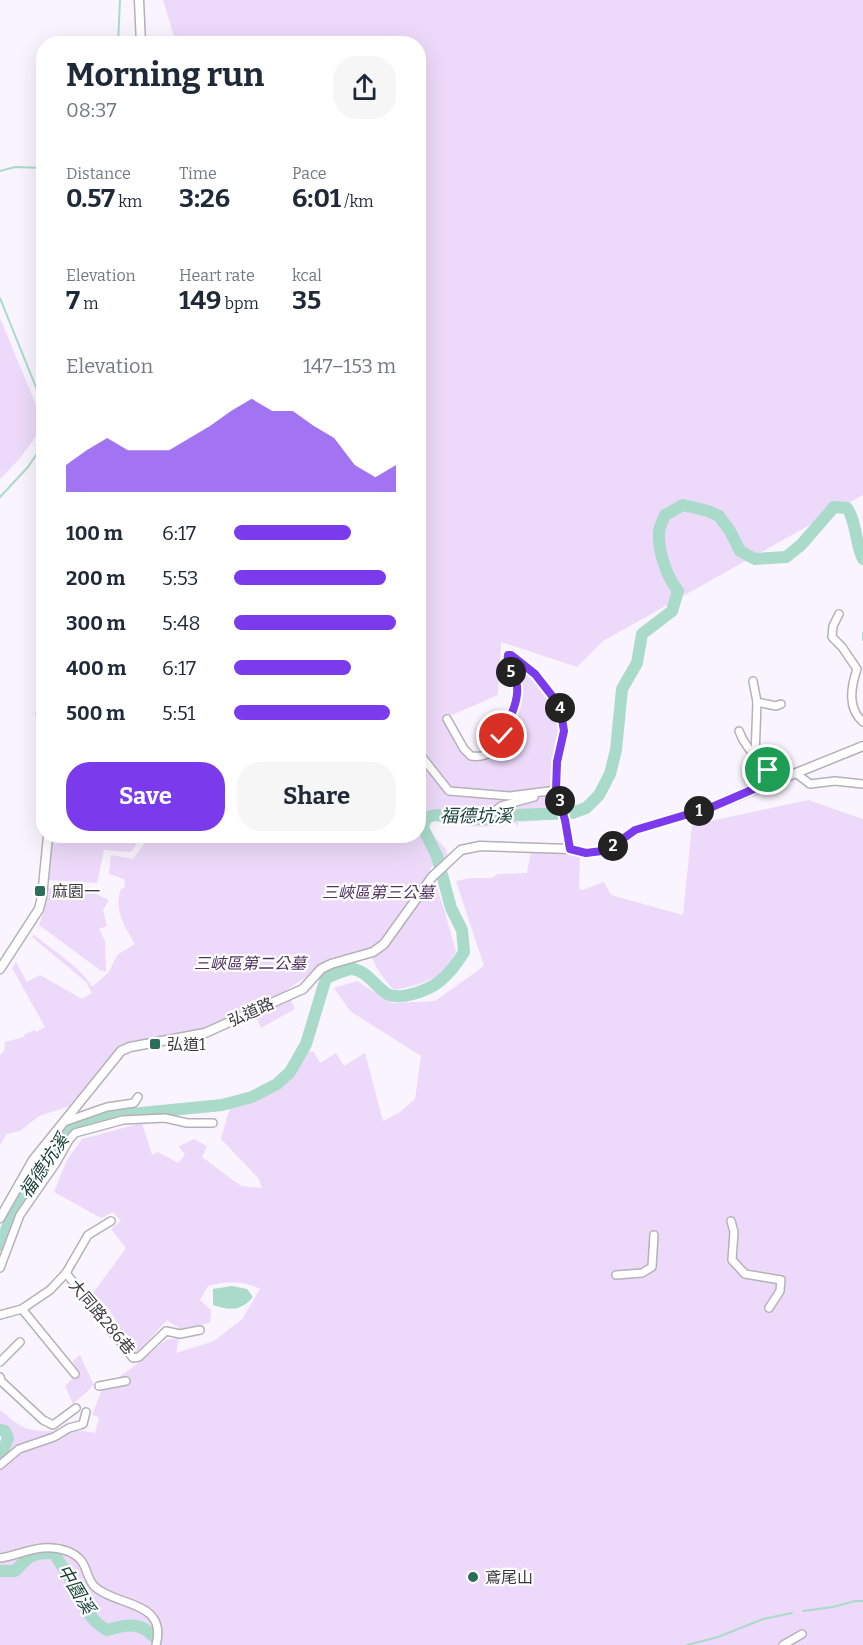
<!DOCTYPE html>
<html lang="en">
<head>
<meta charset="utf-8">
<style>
	:root { --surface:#fff; --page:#f6f6f7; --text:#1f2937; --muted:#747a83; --accent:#7c3aed }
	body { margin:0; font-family:Bitter,"Noto Sans TC",serif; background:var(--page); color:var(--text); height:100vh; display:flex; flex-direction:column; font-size:22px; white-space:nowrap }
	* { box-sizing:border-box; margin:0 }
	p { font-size:20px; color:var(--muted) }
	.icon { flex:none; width:33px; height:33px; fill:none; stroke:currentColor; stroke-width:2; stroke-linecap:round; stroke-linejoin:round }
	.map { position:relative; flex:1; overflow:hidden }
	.details { position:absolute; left:36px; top:36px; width:390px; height:807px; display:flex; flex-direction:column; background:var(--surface); border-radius:24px; box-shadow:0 6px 24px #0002 }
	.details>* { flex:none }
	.pin { position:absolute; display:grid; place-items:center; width:51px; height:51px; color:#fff; margin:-26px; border:3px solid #fff; border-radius:50%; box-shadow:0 2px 6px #0007 }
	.km { position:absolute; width:30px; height:30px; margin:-15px; border-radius:50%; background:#222; color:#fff; font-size:16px; line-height:30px; text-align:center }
	.round { display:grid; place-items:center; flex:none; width:63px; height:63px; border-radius:24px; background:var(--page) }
	.head { display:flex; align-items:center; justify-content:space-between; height:102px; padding:0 30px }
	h1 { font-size:33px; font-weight:700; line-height:45px }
	.figures { display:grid; grid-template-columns:repeat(3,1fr); gap:9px; height:102px; padding:6px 30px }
	.figures div { display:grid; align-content:center }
	.figures b { font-size:26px; font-weight:700 }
	.figures small { font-size:16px; font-weight:400 }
	.figures p { font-size:16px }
	.chart { height:168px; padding:12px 30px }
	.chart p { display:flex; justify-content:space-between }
	.chart svg { width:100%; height:108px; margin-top:6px; fill:var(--accent); opacity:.7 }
	.primary-button { display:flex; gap:12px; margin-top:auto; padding:12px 30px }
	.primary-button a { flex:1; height:69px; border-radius:24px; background:var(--accent); color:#fff; font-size:24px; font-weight:700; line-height:69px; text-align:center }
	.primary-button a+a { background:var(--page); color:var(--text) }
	ul { padding:0 30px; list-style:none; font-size:20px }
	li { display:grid; grid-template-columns:96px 72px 1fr; align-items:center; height:45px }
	li i { height:15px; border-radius:8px; background:var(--accent) }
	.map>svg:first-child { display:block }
</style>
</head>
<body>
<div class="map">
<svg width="863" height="1645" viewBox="0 0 863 1645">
	<rect width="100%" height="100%" fill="#faf4fe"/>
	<g fill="#eddafa">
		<path d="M163,0H863V495L603,641L577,667L501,642L498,695L443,719L467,757L480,759L504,755L501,743L522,691L512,669L514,662C528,675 551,690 557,709C564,728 556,742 554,759C552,780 557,800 562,819L518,822V827L515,823L482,827L470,826L444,818L434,819L428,830L445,848L448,856L430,868L444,909L456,952C453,957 449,965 445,969C433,982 410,987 394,990C381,976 374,966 369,948L363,953L330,960L278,996L194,1032L154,1037L121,1045L70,1106L39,1116L20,1131L7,1134L0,1145V1055L4,1051L5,1042L24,1037L25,1034L35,1030L36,1032L45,1027L12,968L16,962L27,982L40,975L82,999L92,993L86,982L32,937L34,935C49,947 85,971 92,987L109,972L117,955L135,944C125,927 113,909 121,889L125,887L124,879L109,874L111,855L133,859L144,844L143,836H418V44L176,43Z"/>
		<path d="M0,318L41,417L38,434L20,458L0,479Z"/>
		<path d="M808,800L863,819V1645H0V1457L8,1450L14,1437L7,1428L0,1425V1410C7,1415 15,1423 23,1427C40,1435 74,1428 95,1433L99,1417L92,1415L102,1389L133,1367L166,1340L179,1338L176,1353L214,1341L242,1319L260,1289C243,1280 226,1281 208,1286L200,1300L211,1310L210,1323L180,1329L167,1320L137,1353L132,1349L109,1309L93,1293L126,1248L111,1229L121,1221L113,1212L101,1218L54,1192L67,1160L82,1139L142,1123L152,1155L158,1152L178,1163L185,1155L179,1146L194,1139L207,1146L202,1157L241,1186L262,1188L259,1179L221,1139L230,1107C252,1101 278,1094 293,1076C299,1069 303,1059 307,1051L314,1052L320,1063L336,1053L344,1066L365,1053L383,1121L400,1112L415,1099L421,1056L350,1011L334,988L357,981L392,1003L435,1001L484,966L456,881L471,878H492L498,874L527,873L531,852L568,853L580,856L579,889L582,890L604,882L611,895L683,915L692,825Z"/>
		<path d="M53,836H61L65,838L74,836H137L138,842L131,852L104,850L97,883L48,880Z"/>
		<path d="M47,888L88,890L109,900L103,910L107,926L99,929L105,941L106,972L100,970L39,925L43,914Z"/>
		<path d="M291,1000L295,1009L261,1028L256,1017Z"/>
		<path d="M80,1355L94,1385L73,1404L65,1386L78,1373L73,1361Z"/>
	</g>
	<path fill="#aadaca" d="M232,1286L247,1289L253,1297C241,1311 230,1311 213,1305V1289Z"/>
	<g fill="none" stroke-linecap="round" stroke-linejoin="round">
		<g stroke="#aadaca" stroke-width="2">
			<path d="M118,44L120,0"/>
			<path d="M0,171L15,167L44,168"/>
			<path d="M0,298L44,407"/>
			<path d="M0,497L28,467L44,443"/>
			<path d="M863,633V640"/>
			<path d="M803,1611L833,1607L855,1601H863"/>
			<path d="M687,1645L718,1637L763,1619L792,1613"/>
		</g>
		<g stroke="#aadaca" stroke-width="12">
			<path d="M0,1245L15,1208L65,1131L90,1118L222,1105L252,1097L277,1084L290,1072L306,1044L326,978C334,975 345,969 353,969C367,971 376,987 387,994C401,1001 429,990 440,981C450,973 458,962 464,952L462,930L451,908L437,856L422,826L427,817L436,815L460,819H487L515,815L572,813L586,808L599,795L610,774L616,750L622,689L637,663L642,634L672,611L678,591C667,577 658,552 659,533C659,527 663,520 665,515L683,505L708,511L719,516L730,531L740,551L755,559L786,557L801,545L834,507L847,508C857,523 855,543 863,559"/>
			<path d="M0,1430L5,1431L8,1438L4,1448L0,1452"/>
			<path d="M0,1571H15C29,1556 33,1552 54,1553C60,1564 68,1574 74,1585C82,1603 89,1620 107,1630C124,1625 140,1621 153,1636"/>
		</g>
		<defs>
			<g id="minor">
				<path d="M839,614L833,626L832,637L842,647L857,669C851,687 847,708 863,722"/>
				<path d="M753,681L757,702L755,757"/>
				<path d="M757,702L776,706L781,704"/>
				<path d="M447,719L464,749L471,756C478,757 486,756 493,751C503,742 519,699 517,686C515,674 505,668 508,655L517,659L535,674L559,706L564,731L557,762V790L565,820L570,849"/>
				<path d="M739,731C746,751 764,763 775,780"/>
				<path d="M418,752L449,791L510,796L557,790"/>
				<path d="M797,774L810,784L835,781L863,784"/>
				<path d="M495,811L501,806L534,797"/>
				<path d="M64,1122L107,1107L134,1103L138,1097"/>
				<path d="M731,1221L734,1232L732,1260L745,1274L781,1280L780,1291L769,1308"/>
				<path d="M0,1268L20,1215L56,1163L69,1140L75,1133L123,1120L165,1118L187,1123H213"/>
				<path d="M66,1273L133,1358L139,1357L166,1331L180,1334L200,1330"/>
				<path d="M616,1275L642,1273L652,1267L654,1235"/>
				<path d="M22,1309L75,1374"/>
				<path d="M0,1315L22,1309L50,1290L66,1273L88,1235L111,1221"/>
				<path d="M0,1362L20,1342"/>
				<path d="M0,1377L1,1381L43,1420L53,1425L76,1408"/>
				<path d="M99,1386L126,1381"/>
				<path d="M0,1465L19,1449L54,1437L69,1428L80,1425L83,1424L86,1412"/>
				<path d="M0,1558C24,1554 42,1542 67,1551C89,1559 84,1575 94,1586C116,1607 168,1600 156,1645"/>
				<path d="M783,1645L802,1634"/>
			</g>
			<g id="tertiary">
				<path d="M139,0L141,44"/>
				<path d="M44,704L41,714L44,724"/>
				<path d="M0,969L39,909L42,897L48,836"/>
				<path d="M0,1218L33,1160L121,1051L130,1047L205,1033L303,989L321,969L331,964L373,952L384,944L432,877L461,850L480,846L570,849L586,853L602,851L613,846L635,830L712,807L863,746"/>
			</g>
		</defs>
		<use href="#minor" stroke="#b6b0b9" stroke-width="10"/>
		<use href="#tertiary" stroke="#b6b0b9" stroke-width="11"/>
		<use href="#minor" stroke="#fff" stroke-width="7"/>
		<use href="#tertiary" stroke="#fff" stroke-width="8"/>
	</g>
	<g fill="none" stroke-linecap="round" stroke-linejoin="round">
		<defs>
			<path id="route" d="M502,736C508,722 519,702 517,686C515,674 506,668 508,655H511L535,674L560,706L564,731L557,762L556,790L565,820L570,849L586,853L602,851L613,846L635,830L712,807L775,780L768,770"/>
		</defs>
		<use href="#route" stroke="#fff" stroke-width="12"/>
		<use href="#route" stroke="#7c3aed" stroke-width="8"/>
	</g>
	<g fill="#2c6c5a" stroke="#fff" stroke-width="2">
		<rect x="34" y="885" width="12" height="12" rx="3"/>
		<rect x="149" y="1038" width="12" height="12" rx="3"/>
		<circle cx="473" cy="1577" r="6"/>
	</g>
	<g text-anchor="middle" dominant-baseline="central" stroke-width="4.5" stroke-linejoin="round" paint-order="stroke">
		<g font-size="16" fill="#39373b" stroke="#fff" text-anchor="start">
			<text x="52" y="891">麻園一</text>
			<text x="167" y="1044">弘道1</text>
			<text x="485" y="1577">鳶尾山</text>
		</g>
		<g font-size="16" font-style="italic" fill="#523463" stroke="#fff">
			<text x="378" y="892">三峽區第三公墓</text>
			<text x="250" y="963">三峽區第二公墓</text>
		</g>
		<g font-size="16" fill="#39373b" stroke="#fff">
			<text transform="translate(251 1012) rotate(-24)">弘道路</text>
			<text transform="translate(102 1317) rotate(50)">大同路286巷</text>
		</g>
		<g font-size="18" font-style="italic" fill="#143e33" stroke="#fff">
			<text x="476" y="816">福德坑溪</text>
			<text transform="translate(44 1166) rotate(-56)">福德坑溪</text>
			<text transform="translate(76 1589) rotate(59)">中園溪</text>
		</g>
	</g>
</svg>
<div class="pin" style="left:768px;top:770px;background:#1e9e55"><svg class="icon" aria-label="arrive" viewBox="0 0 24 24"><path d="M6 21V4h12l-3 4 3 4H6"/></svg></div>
<div class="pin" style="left:502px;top:736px;background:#d93025"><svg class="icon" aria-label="check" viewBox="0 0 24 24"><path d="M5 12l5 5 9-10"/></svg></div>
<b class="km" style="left:699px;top:811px">1</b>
<b class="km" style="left:613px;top:846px">2</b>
<b class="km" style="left:560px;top:801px">3</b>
<b class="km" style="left:560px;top:708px">4</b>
<b class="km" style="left:511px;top:672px">5</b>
<section class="details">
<div class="head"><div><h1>Morning run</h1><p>08:37</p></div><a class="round"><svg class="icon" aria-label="share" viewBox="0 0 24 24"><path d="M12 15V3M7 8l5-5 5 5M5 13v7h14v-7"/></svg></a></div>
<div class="figures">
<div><p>Distance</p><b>0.57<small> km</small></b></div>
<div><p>Time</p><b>3:26</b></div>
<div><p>Pace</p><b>6:01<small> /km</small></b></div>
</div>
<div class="figures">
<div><p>Elevation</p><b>7<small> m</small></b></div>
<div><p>Heart rate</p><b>149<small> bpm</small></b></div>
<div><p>kcal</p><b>35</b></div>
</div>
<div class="chart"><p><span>Elevation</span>147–153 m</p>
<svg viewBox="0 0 160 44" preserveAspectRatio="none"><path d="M0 44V33L10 27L20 22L30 27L40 27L50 27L60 22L70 17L80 11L90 6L100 11L110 11L120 17L130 22L140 33L150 38L160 33V44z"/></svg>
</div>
<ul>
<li><b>100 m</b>6:17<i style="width:72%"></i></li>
<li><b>200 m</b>5:53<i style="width:94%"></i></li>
<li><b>300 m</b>5:48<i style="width:100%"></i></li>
<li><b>400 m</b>6:17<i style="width:72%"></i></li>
<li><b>500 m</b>5:51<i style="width:96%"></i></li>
</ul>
<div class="primary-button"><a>Save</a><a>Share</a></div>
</section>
</div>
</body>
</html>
